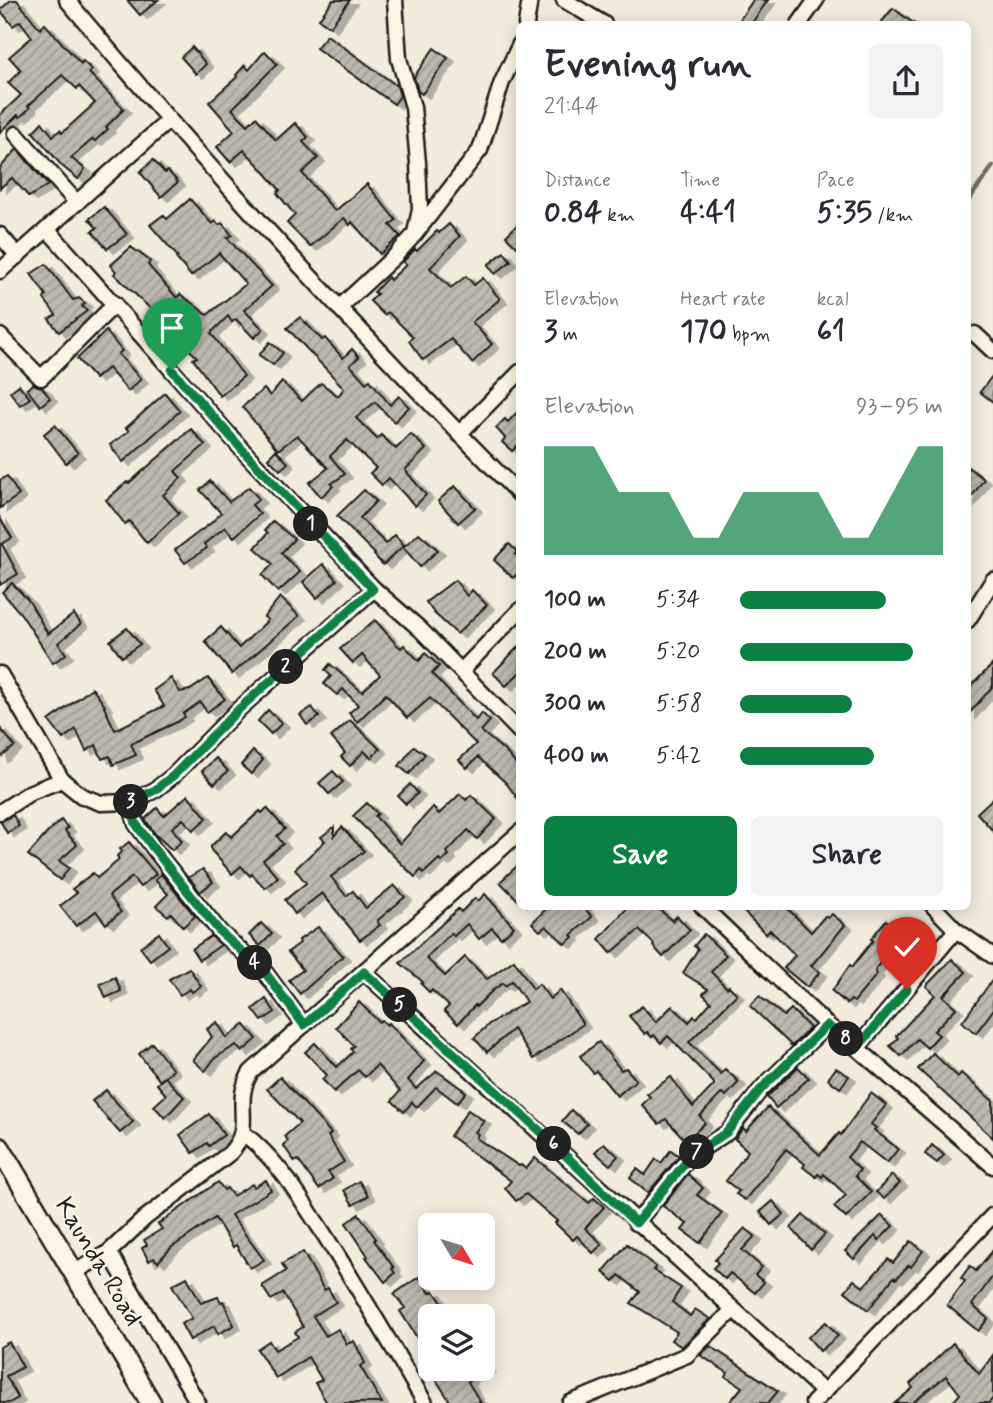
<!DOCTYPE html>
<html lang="en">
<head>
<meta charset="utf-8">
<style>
	:root { --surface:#fff; --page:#f2f2f3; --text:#2b2b33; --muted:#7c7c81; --accent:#0b8043 }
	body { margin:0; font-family:Mynerve,sans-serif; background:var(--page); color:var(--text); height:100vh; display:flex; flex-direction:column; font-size:26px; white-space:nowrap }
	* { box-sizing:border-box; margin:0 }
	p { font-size:23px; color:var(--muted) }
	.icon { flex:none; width:38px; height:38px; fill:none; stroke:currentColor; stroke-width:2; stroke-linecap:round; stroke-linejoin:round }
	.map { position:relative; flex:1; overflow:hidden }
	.panel { position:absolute; left:516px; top:21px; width:455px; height:889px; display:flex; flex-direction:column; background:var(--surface); border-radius:10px; box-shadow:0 4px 18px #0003 }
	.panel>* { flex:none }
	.needle { width:46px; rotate:128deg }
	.tools { position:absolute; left:418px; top:1213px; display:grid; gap:14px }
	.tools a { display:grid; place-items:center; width:77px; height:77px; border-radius:10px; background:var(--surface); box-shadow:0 4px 18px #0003; font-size:35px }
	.pin { position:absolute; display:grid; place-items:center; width:60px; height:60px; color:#fff; margin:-72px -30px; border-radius:50% 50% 50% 0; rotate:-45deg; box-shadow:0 0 7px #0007 }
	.pin .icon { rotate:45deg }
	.km { position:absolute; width:35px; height:35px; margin:-18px; border-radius:50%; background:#222; color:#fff; font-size:19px; line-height:35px; text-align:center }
	.round { display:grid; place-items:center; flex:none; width:74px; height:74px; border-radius:10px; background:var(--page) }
	.headline { display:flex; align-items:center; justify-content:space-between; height:119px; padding:0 28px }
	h1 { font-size:38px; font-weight:700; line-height:52px }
	.figures { display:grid; grid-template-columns:repeat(3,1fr); gap:10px; height:119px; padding:7px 28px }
	.figures div { display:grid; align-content:center }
	.figures b { font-size:30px; font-weight:700 }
	.figures small { font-size:19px; font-weight:400 }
	.figures p { font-size:19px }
	.chart { height:196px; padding:14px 28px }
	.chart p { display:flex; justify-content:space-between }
	.chart svg { width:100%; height:126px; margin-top:7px; fill:var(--accent); opacity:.7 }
	.action { display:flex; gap:14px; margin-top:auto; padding:14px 28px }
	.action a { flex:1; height:80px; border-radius:10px; background:var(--accent); color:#fff; font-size:28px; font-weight:700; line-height:80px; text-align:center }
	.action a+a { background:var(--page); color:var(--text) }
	ul { padding:0 28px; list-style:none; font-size:23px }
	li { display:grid; grid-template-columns:112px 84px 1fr; align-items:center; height:52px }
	li i { height:18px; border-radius:9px; background:var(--accent) }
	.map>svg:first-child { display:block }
</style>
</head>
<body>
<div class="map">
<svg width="993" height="1403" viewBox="0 0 993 1403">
	<defs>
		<pattern id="building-hatch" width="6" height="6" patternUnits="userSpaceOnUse" patternTransform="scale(1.75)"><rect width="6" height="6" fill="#beb9ae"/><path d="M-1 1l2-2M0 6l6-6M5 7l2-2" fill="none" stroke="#a39e95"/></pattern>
		<filter id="shadow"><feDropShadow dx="7" dy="4" stdDeviation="0" flood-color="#0004"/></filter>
	</defs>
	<rect width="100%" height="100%" fill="#f3ecdd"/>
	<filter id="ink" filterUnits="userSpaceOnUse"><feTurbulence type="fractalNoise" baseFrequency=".0143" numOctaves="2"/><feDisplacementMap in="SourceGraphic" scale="14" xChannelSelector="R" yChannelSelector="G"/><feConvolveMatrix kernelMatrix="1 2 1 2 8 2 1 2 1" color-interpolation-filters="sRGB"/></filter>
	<g filter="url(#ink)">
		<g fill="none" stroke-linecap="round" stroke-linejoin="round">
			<path stroke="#716e68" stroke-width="4.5" d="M968,201L993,166"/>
		</g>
		<g fill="url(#building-hatch)" stroke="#1c1c1c" stroke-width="2" filter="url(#shadow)">
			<path d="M11,0H17L40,29L45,24L81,64L83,61L92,70L89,73L124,109L106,127L108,129L95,141L93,139L71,158L85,169L78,179L62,166L33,132L42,122L53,136L60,130L62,133L95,103L79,86L77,89L62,75L28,106L30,108L20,117L18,115L0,132V115L21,95L8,83L21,70L9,57L32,37L20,21L13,26L0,10Z"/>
			<path d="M127,0H158L140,15Z"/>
			<path d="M333,0H350L330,27L319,19Z"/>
			<path d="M753,0H768L751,24H737Z"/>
			<path d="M893,8L914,24H880Z"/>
			<path d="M327,35L397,86L400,96L394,104L316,48Z"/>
			<path d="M192,47L206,64L196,74L181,57Z"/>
			<path d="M434,48L448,58L422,94L418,91L414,77Z"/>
			<path d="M266,52L277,64L232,109L248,125L256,117L276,140L295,123L308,137L303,142L318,158L302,173L335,211L367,184L396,220L390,225L400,236L380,254L352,222L350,225L344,218L310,247L287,223L295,215L277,193L280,190L262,169L244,150L230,162L217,147L234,131L209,102L237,77L236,75L245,65L249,70L263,53Z"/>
			<path d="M17,149L48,185L29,197L12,178L0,188V168Z"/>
			<path d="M153,160L165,173L168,171L178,182L161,197L140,172Z"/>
			<path d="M190,199L212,224L216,221L219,225L222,223L232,235L227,238L272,286L244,310L263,329L254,338L236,319L232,322L228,316L211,333L244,376L220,396L193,359L197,357L180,341L171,350L163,343L172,334L158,321L160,318L114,274L116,272L111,265L131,247L150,261L148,265L177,298L180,294L207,315L246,284L219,253L191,276L176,258L178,257L150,225L163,215L167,219Z"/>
			<path d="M104,207L127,234L107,249L92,231L97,228L89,219Z"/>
			<path d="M520,222V250L506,236Z"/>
			<path d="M449,224L460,236L430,268L451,288L466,276L474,285L483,278L500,299L472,322L492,344L472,363L451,339L423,360L409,341L413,337L388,312L384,315L370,301L377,294L374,292L388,277L390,280L406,265L403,262L415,249L417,251L437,231L439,233Z"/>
			<path d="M504,252L511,261L495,274L488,265Z"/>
			<path d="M46,264L73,300L79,298L85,303L82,306L87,311L59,332L49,319L56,315L44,299L46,295L31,274Z"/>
			<path d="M300,317L322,340L325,338L343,358L352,349L359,357L350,365L366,383L370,380L390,405L399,396L409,407L394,422L375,402L356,418L377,439L381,435L396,449L411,434L426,449L405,470L426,495L415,506L389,478L382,485L370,473L376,468L347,440L330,456L345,474L331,484L333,486L321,497L309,483L328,468L297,435L278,450L242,407L264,389L270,396L282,382L302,401L321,383L338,396L344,388L287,328Z"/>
			<path d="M106,331L122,351L118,354L141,379L128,391L108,368L95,379L77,359Z"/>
			<path d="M270,342L283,353L273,365L259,355Z"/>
			<path d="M993,375V402L980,392Z"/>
			<path d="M33,384L42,387L50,398L40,406L27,389Z"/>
			<path d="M19,385L30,398L20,405L10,392Z"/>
			<path d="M165,393L180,411L123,462L110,445L129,431L126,428Z"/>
			<path d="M520,409V443L512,451L502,442L505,438L496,428L505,419L508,422Z"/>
			<path d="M55,425L78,453L66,463L44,434Z"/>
			<path d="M191,429L205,445L175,471L181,478L163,495L179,513L147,543L129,521L125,524L106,500L127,482L129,483Z"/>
			<path d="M276,450L288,463L280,470L268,458Z"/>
			<path d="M968,467L984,479L968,502Z"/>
			<path d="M7,476L19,495L0,508V480Z"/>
			<path d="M210,481L229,502L249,487L259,499L252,505L260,514L234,537L225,527L204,544L207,548L185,563L175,550L211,523L221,513L200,490Z"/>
			<path d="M455,486L475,508L458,523L438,501Z"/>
			<path d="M364,490L376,501L360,518L386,544L395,535L404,545L383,565L374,555L375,554L337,516Z"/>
			<path d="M0,518L12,538L2,544L18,574L0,585Z"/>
			<path d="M273,521L294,539L281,553L300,572L278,592L262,575L273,564L255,548L268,533L265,530Z"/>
			<path d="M419,533L438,550L420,567L403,547Z"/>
			<path d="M509,544L517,551L515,554L520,559V571L513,578L494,560Z"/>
			<path d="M323,564L337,580L317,598L303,582Z"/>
			<path d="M455,580L467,596L472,590L487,605L457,634L434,613L426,602Z"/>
			<path d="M12,583L29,601L48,634L74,614L81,624L58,643L66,654L53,663L21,614L2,592Z"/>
			<path d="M280,597L299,616L232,674L205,641L221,627L239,648L268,620L264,617Z"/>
			<path d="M375,620L396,644L401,648L404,645L419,661L425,653L439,666L432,674L476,720L482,713L490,721L481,731L506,752L520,769V802L507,784L478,757L467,768L459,760L476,744L430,698L407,718L386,694L357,722L349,713L358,705L343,689L337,695L324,684L331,676L325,670L330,664L362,692L380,675L362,655L353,663L340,649Z"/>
			<path d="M127,628L140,644L122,657L110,641Z"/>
			<path d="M520,645V672L506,686L493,673Z"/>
			<path d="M993,664V686L968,715V689Z"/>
			<path d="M171,678L180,692L190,690L208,678L225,699L207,712L200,702L183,714L185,717L177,722L131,744L136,755L113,765L110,756L102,759L96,745L86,751L76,729L63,739L49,721L92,688L105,706L104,707L115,730L164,706L154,690Z"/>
			<path d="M312,707L319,717L307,725L300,715Z"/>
			<path d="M268,710L282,723L271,734L258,721Z"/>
			<path d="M350,720L380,749L371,758L364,751L350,766L341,757L345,753L331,737Z"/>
			<path d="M0,728L15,746L0,758Z"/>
			<path d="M414,746L425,754L409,774L399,766Z"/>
			<path d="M253,751L263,760L251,774L241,765Z"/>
			<path d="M216,758L228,771L214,784L202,771Z"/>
			<path d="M333,771L343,782L329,794L319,783Z"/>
			<path d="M410,784L418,793L406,804L398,796Z"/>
			<path d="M460,794L466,800L471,795L496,819L477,839L468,830L447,852L449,855L442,862L439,859L424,873L421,870L415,877L353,816L367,803L378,814L375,816L400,844L433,807L439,814Z"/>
			<path d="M188,795L207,818L193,830L183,819L172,828L182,841L172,850L155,834L145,819L157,808L164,816Z"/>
			<path d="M993,798V831L977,813Z"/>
			<path d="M267,808L285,829L277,836L283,844L263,860L278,877L265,888L252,874L250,876L241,866L232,874L211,850V846L226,832L231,837L260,811L262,813Z"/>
			<path d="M13,815L19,826L7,833L1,822Z"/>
			<path d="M61,820L68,828L65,831L77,845L59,861L69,868L60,880L28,855L48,832Z"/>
			<path d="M334,827V836L342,827L364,851L331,877L346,896L353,891L366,908L394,885L405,897L377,921L380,925L360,940L322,893L295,914L285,900L306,883L295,869L325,841L321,837Z"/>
			<path d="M129,842L156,874L140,887L132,877L109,896L121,912L106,924L96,911L76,926L60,906L77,893L72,889L93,873L97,878L119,860L117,856L122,851L120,849Z"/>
			<path d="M520,863V902L500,882Z"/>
			<path d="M203,869L213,882L200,892L189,877Z"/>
			<path d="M161,874L195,916L183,927L171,913L168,916L156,906L168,894L155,880Z"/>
			<path d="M485,894L514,927L501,938L492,928L479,939L467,924L454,936L451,933L426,958L445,976L465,957L487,979L514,960L533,989L539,984L550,999L560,990L583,1024L533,1059L513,1029L487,1052L474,1038L489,1024L526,1002L512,981L505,986L503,983L492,991L476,1007L475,1005L458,1024L444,1011L449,1006L432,990L430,993L421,984L423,982L400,963L458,909L461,912L475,898L478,901Z"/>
			<path d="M549,906H583L592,917L571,935L573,937L565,944L546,926L540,931L532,923Z"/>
			<path d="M629,906H656L672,921L677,916L690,930L663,957L653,946L654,944L639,930L611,953L599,939Z"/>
			<path d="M738,906H785L811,932L825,916L828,918L832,914L845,925L811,966L820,972L807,987L784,968L795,955L770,930L766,934Z"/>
			<path d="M886,920L907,937L897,949L894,946L876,968L875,972L877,974L854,1002L851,1000L847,1004L832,991L850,965L852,967L873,940L871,939Z"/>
			<path d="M261,923L272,934L260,946L249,935Z"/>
			<path d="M318,927L343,956L300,994L289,980L303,970L288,952L300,943L299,940Z"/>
			<path d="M159,933L168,946L150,960L140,947Z"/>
			<path d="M704,934L726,955L711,972L727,988L729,986L737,994L689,1042L721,1074L725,1069L739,1082L726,1096L722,1093L700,1116L705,1123L686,1141L666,1119L659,1124L642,1105L650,1097L647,1094L671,1077L693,1107L714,1085L713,1082L668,1036L661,1043L654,1035L652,1037L647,1032L645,1034L629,1016L642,1006L656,1022L672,1006L689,1022L694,1016L697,1018L711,1002L703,994L708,989L683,973L698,949L694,946Z"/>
			<path d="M211,936L221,945L199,960L192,949Z"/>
			<path d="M952,959L966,972L943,996L956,1008L934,1031L939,1035L927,1048L917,1039L901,1056L890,1046L898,1038L896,1036L935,995L926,986Z"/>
			<path d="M189,968L201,986L192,992L190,989L180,995L169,979Z"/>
			<path d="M115,977L121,991L106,998L100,984Z"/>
			<path d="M993,979V1010L976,1033L962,1022Z"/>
			<path d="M759,996L784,1016L791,1009L810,1028L792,1046L750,1006Z"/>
			<path d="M266,999L275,1012L262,1021L253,1009Z"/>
			<path d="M359,1002L379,1022L382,1020L387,1025L389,1023L424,1061L408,1080L416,1089L437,1071L466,1092L457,1103L436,1087L417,1107L412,1102L404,1112L392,1101L400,1091L377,1065L365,1077L358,1070L334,1092L322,1079L327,1075L305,1052L315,1043L337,1067L353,1052L351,1049L354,1046L336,1027Z"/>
			<path d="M217,1022L227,1038L244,1024L257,1039L242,1052L236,1045L215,1058L205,1071L193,1060L212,1037L207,1029Z"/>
			<path d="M599,1042L621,1070L626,1068L636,1080L617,1096L599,1074L596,1071L593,1073L580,1056Z"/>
			<path d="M152,1043L173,1070L160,1081L139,1054Z"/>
			<path d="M933,1053L958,1077L961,1073L993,1101V1138L918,1069Z"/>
			<path d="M798,1067L809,1078L776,1108L767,1097Z"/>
			<path d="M836,1068L849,1076L840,1088L828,1079Z"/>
			<path d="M165,1077L184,1097L165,1118L154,1106L166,1095L157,1084Z"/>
			<path d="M280,1077L331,1133L328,1136L344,1162L328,1172L333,1178L319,1189L298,1160L295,1162L283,1145L288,1141L285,1136L300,1123L267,1089Z"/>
			<path d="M106,1090L133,1122L120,1133L92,1101Z"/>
			<path d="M871,1093L886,1105L871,1124L876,1128L874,1130L898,1149L887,1163L860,1142L847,1157L860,1170L855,1176L871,1192L846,1218L834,1207L846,1195L824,1174L822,1177L818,1174L816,1177L803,1167L805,1164L786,1149L745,1200L736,1194L739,1191L726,1181L748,1151L735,1139L743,1128L746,1131L768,1107L820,1155L839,1133L841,1135Z"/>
			<path d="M468,1110L484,1121L475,1132L478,1134L476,1138L519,1166L521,1165L526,1169L535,1158L589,1203L594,1198L604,1207L585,1228L602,1244L593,1253L577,1236L573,1240L555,1223L557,1221L526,1194L516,1201L505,1188L511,1181L450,1136Z"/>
			<path d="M571,1110L587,1124L578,1134L562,1121Z"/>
			<path d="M209,1114L224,1135L209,1146L207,1143L193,1153L180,1135Z"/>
			<path d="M604,1143L618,1156L610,1165L595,1152Z"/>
			<path d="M932,1145L944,1155L937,1163L925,1154Z"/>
			<path d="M671,1150L679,1156L648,1193L630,1178L637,1169L645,1175L656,1159L661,1163Z"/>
			<path d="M688,1174L703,1188L697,1195L722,1213L700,1243L682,1230L687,1224L663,1206Z"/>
			<path d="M892,1175L900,1183L884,1199L876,1192Z"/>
			<path d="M266,1180L271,1190L231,1215L264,1260L250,1268L236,1245L233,1247L215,1218L171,1248L158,1262L154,1258L149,1261L142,1248L147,1245L144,1240L162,1229L158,1224L218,1182L224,1190L227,1188L233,1196L252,1184L254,1187Z"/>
			<path d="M359,1181L368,1196L353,1205L344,1190Z"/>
			<path d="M773,1201L784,1214L771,1225L760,1212Z"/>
			<path d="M359,1214L376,1239L374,1240L394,1268L392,1269L395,1273L385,1282L366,1257L368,1256L346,1223Z"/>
			<path d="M803,1215L825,1234L811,1250L791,1228Z"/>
			<path d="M882,1215L893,1226L879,1240L875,1236L854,1259L845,1251Z"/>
			<path d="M745,1228L755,1236L742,1250L762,1267L755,1275L764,1282L755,1293L730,1273L725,1279L713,1268L718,1263L715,1260Z"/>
			<path d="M911,1241L923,1251L911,1267L909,1265L896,1279L894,1277L868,1310L845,1291L854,1280L863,1287L888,1259L893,1263Z"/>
			<path d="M627,1244L656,1267L653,1270L681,1288L672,1302L690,1316L695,1309L710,1319L682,1347L671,1340L677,1332L631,1303L640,1292L619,1275L614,1281L603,1272Z"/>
			<path d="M993,1250V1276L972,1305L988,1319L978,1331L947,1305L965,1281L961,1278L970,1266L976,1271Z"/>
			<path d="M303,1252L324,1290L328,1288L336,1302L313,1316L326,1336L338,1329L347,1344L354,1341L365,1363L360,1366L382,1403H327L315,1383L322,1380L308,1357L276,1378L257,1349L269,1341L275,1350L298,1337L295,1332L303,1327L283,1293L271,1300L262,1286L286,1271L282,1264Z"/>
			<path d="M187,1277L201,1303L218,1297L221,1302L223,1301L234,1325L218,1334L214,1326L190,1340L181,1324L192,1318L172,1285Z"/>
			<path d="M419,1277L430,1293L434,1291L446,1309L435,1316H430V1358L400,1311L405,1308L394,1294Z"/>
			<path d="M826,1322L838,1336L820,1351L808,1337Z"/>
			<path d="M9,1342L23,1367L6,1376L18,1398L9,1403H0V1347Z"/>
			<path d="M953,1343L979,1374L993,1355V1398L989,1403H952L960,1394L946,1376L912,1403H895L913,1388L910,1384Z"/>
			<path d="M710,1346L778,1391L768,1403H729L742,1387L726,1377L728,1373L700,1355Z"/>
			<path d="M432,1368H489L469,1378L470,1380L468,1382L481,1403H451L435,1378L437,1377Z"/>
		</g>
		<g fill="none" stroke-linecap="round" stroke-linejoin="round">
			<defs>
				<g id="minor">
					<path d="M67,0C210,172 362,336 520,495"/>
					<path d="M395,0L399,59L413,107L418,163L420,209L415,233"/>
					<path d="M564,0L604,24"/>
					<path d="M526,24L530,0"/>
					<path d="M799,24L816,0"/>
					<path d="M16,134L77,203"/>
					<path d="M48,230L247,455L374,589L420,629L520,732"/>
					<path d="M0,235L18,256"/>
					<path d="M0,271L168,121"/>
					<path d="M339,308L396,255L415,234L480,150L502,82L520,44"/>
					<path d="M975,334L993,351"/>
					<path d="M0,336L41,378L115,304"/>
					<path d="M459,434L520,372"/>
					<path d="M968,620L993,580"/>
					<path d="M461,671L520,610"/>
					<path d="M0,674L62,780L82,796L101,803L130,802L155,790L174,775L239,709L374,589"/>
					<path d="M130,802L136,824L154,849L220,932L264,971L304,1025"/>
					<path d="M0,812L31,792L62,780"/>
					<path d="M702,906L827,1025L857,1048L993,1166"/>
					<path d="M933,906L956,930L993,956"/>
					<path d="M364,972C518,1111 670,1253 824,1392"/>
					<path d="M857,1048L956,930"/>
					<path d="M243,1133C277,1159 297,1193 320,1228C357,1285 391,1344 425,1403"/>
					<path d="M636,1223L691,1156L728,1132L762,1088L827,1025"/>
					<path d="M109,1252L198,1403"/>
					<path d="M73,1273L109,1252L145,1218L230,1153C256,1125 231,1104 251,1072L520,832"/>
					<path d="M570,1403L687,1355L733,1310"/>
					<path d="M813,1403L993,1215"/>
				</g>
				<path id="secondary" d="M0,1148L151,1403"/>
			</defs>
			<use href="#minor" stroke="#1c1c1c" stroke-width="19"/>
			<use href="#secondary" stroke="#1c1c1c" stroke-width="24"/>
			<use href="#minor" stroke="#fcf5e5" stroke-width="14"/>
			<use href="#secondary" stroke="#fcf5e5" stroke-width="19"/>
		</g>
	</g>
	<g fill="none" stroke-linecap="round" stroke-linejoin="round" filter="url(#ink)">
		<defs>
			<path id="route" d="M172,370L247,455L373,589L239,709L174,775L155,790L130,802L136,824L154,849L220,932L264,971L304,1025L364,972L540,1131L636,1223L691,1156L727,1132L762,1088L827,1025L857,1048L907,989"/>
		</defs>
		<use href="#route" stroke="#fff" stroke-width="14"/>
		<use href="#route" stroke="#0b8043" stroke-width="9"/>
	</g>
	<g text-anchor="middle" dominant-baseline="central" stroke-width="5" stroke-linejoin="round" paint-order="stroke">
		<g font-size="26" fill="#1c1c1c" stroke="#fcf5e5">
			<text transform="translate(98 1262) rotate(59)">Kaunda Road</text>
		</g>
	</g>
</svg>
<div class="tools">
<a><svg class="needle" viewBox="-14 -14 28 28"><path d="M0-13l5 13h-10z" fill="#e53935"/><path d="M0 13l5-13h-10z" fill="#7c7c81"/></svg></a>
<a><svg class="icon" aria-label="layers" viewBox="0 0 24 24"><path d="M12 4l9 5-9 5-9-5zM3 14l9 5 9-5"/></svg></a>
</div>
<div class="pin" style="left:172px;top:370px;background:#1e9e55"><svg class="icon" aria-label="arrive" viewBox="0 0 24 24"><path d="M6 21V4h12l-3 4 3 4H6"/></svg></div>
<div class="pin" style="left:907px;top:989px;background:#d93025"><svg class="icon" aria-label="check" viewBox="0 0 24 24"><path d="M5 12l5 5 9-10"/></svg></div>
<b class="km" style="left:311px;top:524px">1</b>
<b class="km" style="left:286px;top:667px">2</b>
<b class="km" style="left:131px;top:802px">3</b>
<b class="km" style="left:255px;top:963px">4</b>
<b class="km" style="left:400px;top:1005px">5</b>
<b class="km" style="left:554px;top:1144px">6</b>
<b class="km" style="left:697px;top:1152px">7</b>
<b class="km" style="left:846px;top:1039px">8</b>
<section class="panel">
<div class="headline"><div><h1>Evening run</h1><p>21:44</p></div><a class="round"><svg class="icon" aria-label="share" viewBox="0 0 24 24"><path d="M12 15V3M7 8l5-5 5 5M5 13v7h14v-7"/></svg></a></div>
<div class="figures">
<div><p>Distance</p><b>0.84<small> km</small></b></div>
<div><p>Time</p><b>4:41</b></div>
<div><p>Pace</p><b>5:35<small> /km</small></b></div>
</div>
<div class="figures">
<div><p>Elevation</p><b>3<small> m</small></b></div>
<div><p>Heart rate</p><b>170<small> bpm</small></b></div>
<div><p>kcal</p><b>61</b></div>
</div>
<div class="chart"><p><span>Elevation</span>93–95 m</p>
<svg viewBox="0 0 160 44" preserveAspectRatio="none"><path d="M0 44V6L10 6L20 6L30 22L40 22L50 22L60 38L70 38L80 22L90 22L100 22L110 22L120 38L130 38L140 22L150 6L160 6V44z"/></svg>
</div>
<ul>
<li><b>100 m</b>5:34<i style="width:72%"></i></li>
<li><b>200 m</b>5:20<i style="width:85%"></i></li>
<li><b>300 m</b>5:58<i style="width:55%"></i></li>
<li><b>400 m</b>5:42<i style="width:66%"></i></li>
</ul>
<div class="action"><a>Save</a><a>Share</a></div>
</section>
</div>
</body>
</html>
